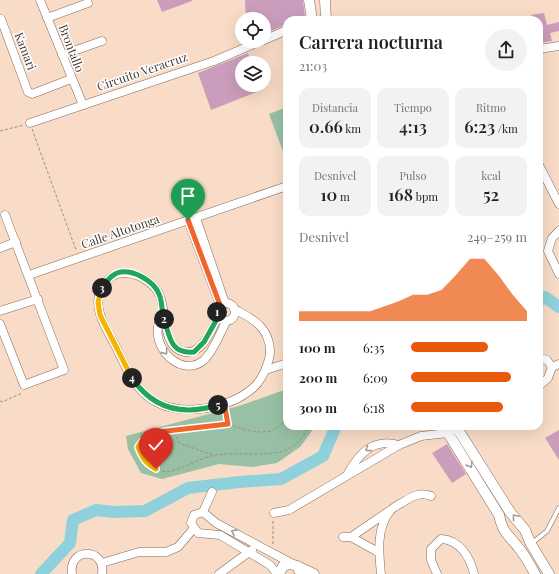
<!DOCTYPE html>
<html lang="es">
<head>
<meta charset="utf-8">
<style>
	:root { --surface:#fff; --page:#f2f2f2; --text:#202124; --muted:#757577; --accent:#ea580c }
	body { margin:0; font-family:"Playfair Display",serif; background:var(--page); color:var(--text); height:100vh; display:flex; flex-direction:column; font-size:15px; white-space:nowrap }
	* { box-sizing:border-box; margin:0 }
	p { font-size:13px; color:var(--muted) }
	.icon { flex:none; width:22px; height:22px; fill:none; stroke:currentColor; stroke-width:2; stroke-linecap:round; stroke-linejoin:round }
	.map { position:relative; flex:1; overflow:hidden }
	.drawer { position:absolute; left:283px; top:16px; width:260px; height:414px; display:flex; flex-direction:column; background:var(--surface); border-radius:12px; box-shadow:0 4px 16px #0002 }
	.drawer>* { flex:none }
	.tools { position:absolute; left:235px; top:12px; display:grid; gap:8px }
	.tools a { display:grid; place-items:center; width:36px; height:36px; border-radius:50%; background:var(--surface); box-shadow:0 4px 16px #0002; font-size:20px }
	.pin { position:absolute; display:grid; place-items:center; width:34px; height:34px; color:#fff; margin:-41px -17px; border-radius:50% 50% 50% 0; rotate:-45deg; box-shadow:0 0 4px #0007 }
	.pin .icon { rotate:45deg }
	.km { position:absolute; width:20px; height:20px; margin:-10px; border-radius:50%; background:#222; color:#fff; font-size:11px; line-height:20px; text-align:center }
	.round { display:grid; place-items:center; flex:none; width:42px; height:42px; border-radius:21px; background:var(--page) }
	.headline { display:flex; align-items:center; justify-content:space-between; height:68px; padding:0 16px }
	h1 { font-size:18px; font-weight:600; line-height:30px }
	.metrics { display:grid; grid-template-columns:repeat(3,1fr); gap:6px; height:68px; padding:4px 16px }
	.metrics div { display:grid; align-content:center; border-radius:10px; background:var(--page); text-align:center }
	.metrics b { font-size:17px; font-weight:600 }
	.metrics small { font-size:11px; font-weight:400 }
	.metrics p { font-size:11px }
	.chart { height:112px; padding:8px 16px }
	.chart p { display:flex; justify-content:space-between }
	.chart svg { width:100%; height:72px; margin-top:4px; fill:var(--accent); opacity:.7 }
	ul { padding:0 16px; list-style:none; font-size:13px }
	li { display:grid; grid-template-columns:64px 48px 1fr; align-items:center; height:30px }
	li i { height:10px; border-radius:5px; background:var(--accent) }
	.map>svg:first-child { display:block }
</style>
</head>
<body>
<div class="map">
<svg width="559" height="574" viewBox="0 0 559 574">
	<rect width="100%" height="100%" fill="#f8dcc7"/>
	<g fill="#97c0a4">
		<path d="M287,107V162L269,114Z"/>
		<path d="M287,389V426H314L312,431L300,447L277,463L252,467L219,464L162,479L141,473L128,449L126,436L239,406Z"/>
	</g>
	<g fill="none" stroke-linecap="round" stroke-linejoin="round">
		<g stroke="#8ed1dc" stroke-width="12">
			<path d="M539,301L545,297L559,307"/>
			<path d="M41,574L70,543L73,520L96,510L114,512L145,511L188,488L239,482L281,479L323,456L336,426"/>
		</g>
	</g>
	<g fill="#cb9dbc">
		<path d="M157,0H192V1L162,12Z"/>
		<path d="M245,0H303L305,17L297,20H287V24L264,34V19H246Z"/>
		<path d="M544,13L547,25L559,22V31L550,33L552,41L539,43V20H532L531,15Z"/>
		<path d="M248,53L251,63H242V85H260L262,90L211,110L198,73Z"/>
		<path d="M559,430V460L545,438Z"/>
		<path d="M447,444L466,474L452,483L432,453Z"/>
	</g>
	<g fill="none" stroke-linecap="round" stroke-linejoin="round">
		<defs>
			<path id="service" d="M531,544L547,531L559,508"/>
			<g id="minor">
				<path d="M40,0L83,105"/>
				<path d="M47,18L88,3"/>
				<path d="M1,19L28,92L32,94L71,79"/>
				<path d="M264,40L287,30"/>
				<path d="M539,49L559,46"/>
				<path d="M62,55L102,41"/>
				<path d="M30,123L214,61L261,41"/>
				<path d="M539,165L559,204"/>
				<path d="M196,218L225,303"/>
				<path d="M188,220L220,305"/>
				<path d="M559,231L552,238L548,251L559,274"/>
				<path d="M0,248L16,242"/>
				<path d="M29,275L287,186"/>
				<circle cx="226" cy="312" r="9"/>
				<path d="M0,311L38,299"/>
				<path d="M163,316C161,319 158,323 158,327C154,351 183,378 204,360C214,351 220,333 226,322"/>
				<path d="M218,317C211,330 203,354 185,352C160,348 168,307 158,292C150,280 137,273 123,273C113,273 104,282 100,291C93,311 107,329 116,347C126,367 135,391 156,402C184,417 230,408 253,388C262,380 266,370 269,359C272,348 268,334 260,326C253,318 243,314 234,309"/>
				<path d="M0,324L24,385L64,370L5,215"/>
				<path d="M539,358L547,360L552,367"/>
				<path d="M266,370L287,363"/>
				<path d="M539,386L548,378L552,367L559,364"/>
				<path d="M347,475C359,453 373,438 399,445"/>
				<path d="M203,512L212,492"/>
				<path d="M274,513L289,510L399,445L421,436L448,433L452,430"/>
				<path d="M343,537H351L378,552"/>
				<path d="M351,537L389,511"/>
				<path d="M102,563L139,552H166L178,547L194,528"/>
				<path d="M72,574C68,547 106,547 102,574"/>
				<path d="M219,574L252,550"/>
				<path d="M277,574L270,565L220,535L198,533L191,523L194,515L203,512L216,523L293,564"/>
				<path d="M381,574C379,553 376,529 390,511C393,507 400,504 405,501C414,495 421,492 431,496"/>
				<path d="M437,574L431,560V549L441,539C460,540 470,557 474,574"/>
			</g>
			<g id="tertiary">
				<path d="M309,0L312,20"/>
				<path d="M325,0L326,20"/>
				<path d="M449,426L448,433L499,515C503,533 507,533 518,547C525,555 530,565 535,574"/>
				<path d="M453,426L456,427L464,439L510,512L525,530L531,544L549,574"/>
				<path d="M297,566L314,574"/>
				<path d="M279,574L283,566L290,564L297,566L301,574"/>
			</g>
		</defs>
		<use href="#service" stroke="#836a58" stroke-width="5"/>
		<use href="#minor" stroke="#836a58" stroke-width="9"/>
		<use href="#tertiary" stroke="#836a58" stroke-width="11"/>
		<g stroke="#a18d7f" stroke-width="1" stroke-dasharray="3 2" stroke-linecap="butt">
			<path d="M32,129L76,250"/>
			<path d="M0,131L24,125"/>
			<path d="M0,401L2,402L22,393"/>
			<path d="M225,411L228,424"/>
			<path d="M287,420L272,431L260,432L245,430L228,424L158,432L143,441L138,447C144,462 151,467 166,472C184,469 199,458 216,455C251,449 291,467 309,426"/>
			<path d="M174,432L179,443L213,455"/>
			<path d="M273,544V521"/>
		</g>
		<use href="#service" stroke="#fff" stroke-width="4"/>
		<use href="#minor" stroke="#fff" stroke-width="8"/>
		<use href="#tertiary" stroke="#fff" stroke-width="10"/>
	</g>
	<defs><path id="oneway-chevron" d="M-2-3.5L2.5 0L-2 3.5" fill="none" stroke-width="1.6" stroke-linecap="round" stroke-linejoin="round"/></defs>
	<g stroke="#a19c98">
		<use href="#oneway-chevron" transform="translate(165 352) rotate(55)"/>
		<use href="#oneway-chevron" transform="translate(368 449) rotate(144)"/>
		<use href="#oneway-chevron" transform="translate(470 465) rotate(59)"/>
		<use href="#oneway-chevron" transform="translate(515 517) rotate(-130)"/>
		<use href="#oneway-chevron" transform="translate(234 532) rotate(-152)"/>
	</g>
	<g fill="none" stroke-linecap="round" stroke-linejoin="round">
		<defs>
			<path id="split-1" d="M188,220L220,305L217,312"/>
			<path id="split-2" d="M164,319C170,337 170,354 194,352L204,342L218,317L217,312"/>
			<path id="split-3" d="M102,288C106,282 110,276 117,273C132,268 154,281 159,294C163,303 161,311 164,319"/>
			<path id="split-4" d="M102,288L98,302L100,315L132,378"/>
			<path id="split-5" d="M132,378C153,409 183,416 218,405"/>
			<path id="split-6" d="M158,432L228,424L224,403L218,405"/>
			<path id="split-7" d="M156,469C146,464 142,458 138,447L142,441L158,432"/>
		</defs>
		<use href="#split-1" stroke="#fff" stroke-width="8"/>
		<use href="#split-2" stroke="#fff" stroke-width="8"/>
		<use href="#split-3" stroke="#fff" stroke-width="8"/>
		<use href="#split-4" stroke="#fff" stroke-width="8"/>
		<use href="#split-5" stroke="#fff" stroke-width="8"/>
		<use href="#split-6" stroke="#fff" stroke-width="8"/>
		<use href="#split-7" stroke="#fff" stroke-width="8"/>
		<use href="#split-1" stroke="#f0652b" stroke-width="5"/>
		<use href="#split-2" stroke="#22a559" stroke-width="5"/>
		<use href="#split-3" stroke="#22a559" stroke-width="5"/>
		<use href="#split-4" stroke="#f5b400" stroke-width="5"/>
		<use href="#split-5" stroke="#22a559" stroke-width="5"/>
		<use href="#split-6" stroke="#f0652b" stroke-width="5"/>
		<use href="#split-7" stroke="#f5b400" stroke-width="5"/>
	</g>
	<g text-anchor="middle" dominant-baseline="central" stroke-width="3" stroke-linejoin="round" paint-order="stroke">
		<g font-size="12" fill="#433830" stroke="#fff">
			<text transform="translate(72 48) rotate(69)">Brontallo</text>
			<text transform="translate(26 51) rotate(69)">Kamari</text>
			<text transform="translate(142 71) rotate(-19)">Circuito Veracruz</text>
			<text transform="translate(120 231) rotate(-19)">Calle Altotonga</text>
		</g>
	</g>
</svg>
<div class="tools">
<a><svg class="icon" aria-label="locate" viewBox="0 0 24 24"><circle cx="12" cy="12" r="6"/><path d="M12 2v4M12 18v4M2 12h4M18 12h4"/></svg></a>
<a><svg class="icon" aria-label="layers" viewBox="0 0 24 24"><path d="M12 4l9 5-9 5-9-5zM3 14l9 5 9-5"/></svg></a>
</div>
<div class="pin" style="left:188px;top:220px;background:#1e9e55"><svg class="icon" aria-label="arrive" viewBox="0 0 24 24"><path d="M6 21V4h12l-3 4 3 4H6"/></svg></div>
<div class="pin" style="left:156px;top:469px;background:#d93025"><svg class="icon" aria-label="check" viewBox="0 0 24 24"><path d="M5 12l5 5 9-10"/></svg></div>
<b class="km" style="left:217px;top:312px">1</b>
<b class="km" style="left:164px;top:319px">2</b>
<b class="km" style="left:102px;top:288px">3</b>
<b class="km" style="left:132px;top:378px">4</b>
<b class="km" style="left:218px;top:405px">5</b>
<section class="drawer">
<div class="headline"><div><h1>Carrera nocturna</h1><p>21:03</p></div><a class="round"><svg class="icon" aria-label="share" viewBox="0 0 24 24"><path d="M12 15V3M7 8l5-5 5 5M5 13v7h14v-7"/></svg></a></div>
<div class="metrics">
<div><p>Distancia</p><b>0.66<small> km</small></b></div>
<div><p>Tiempo</p><b>4:13</b></div>
<div><p>Ritmo</p><b>6:23<small> /km</small></b></div>
</div>
<div class="metrics">
<div><p>Desnivel</p><b>10<small> m</small></b></div>
<div><p>Pulso</p><b>168<small> bpm</small></b></div>
<div><p>kcal</p><b>52</b></div>
</div>
<div class="chart"><p><span>Desnivel</span>249–259 m</p>
<svg viewBox="0 0 160 44" preserveAspectRatio="none"><path d="M0 44V38L10 38L20 38L30 38L40 38L50 38L60 35L70 32L80 28L90 28L100 25L110 16L120 6L130 6L140 16L150 28L160 38V44z"/></svg>
</div>
<ul>
<li><b>100 m</b>6:35<i style="width:66%"></i></li>
<li><b>200 m</b>6:09<i style="width:86%"></i></li>
<li><b>300 m</b>6:18<i style="width:79%"></i></li>
</ul>
</section>
</div>
</body>
</html>
